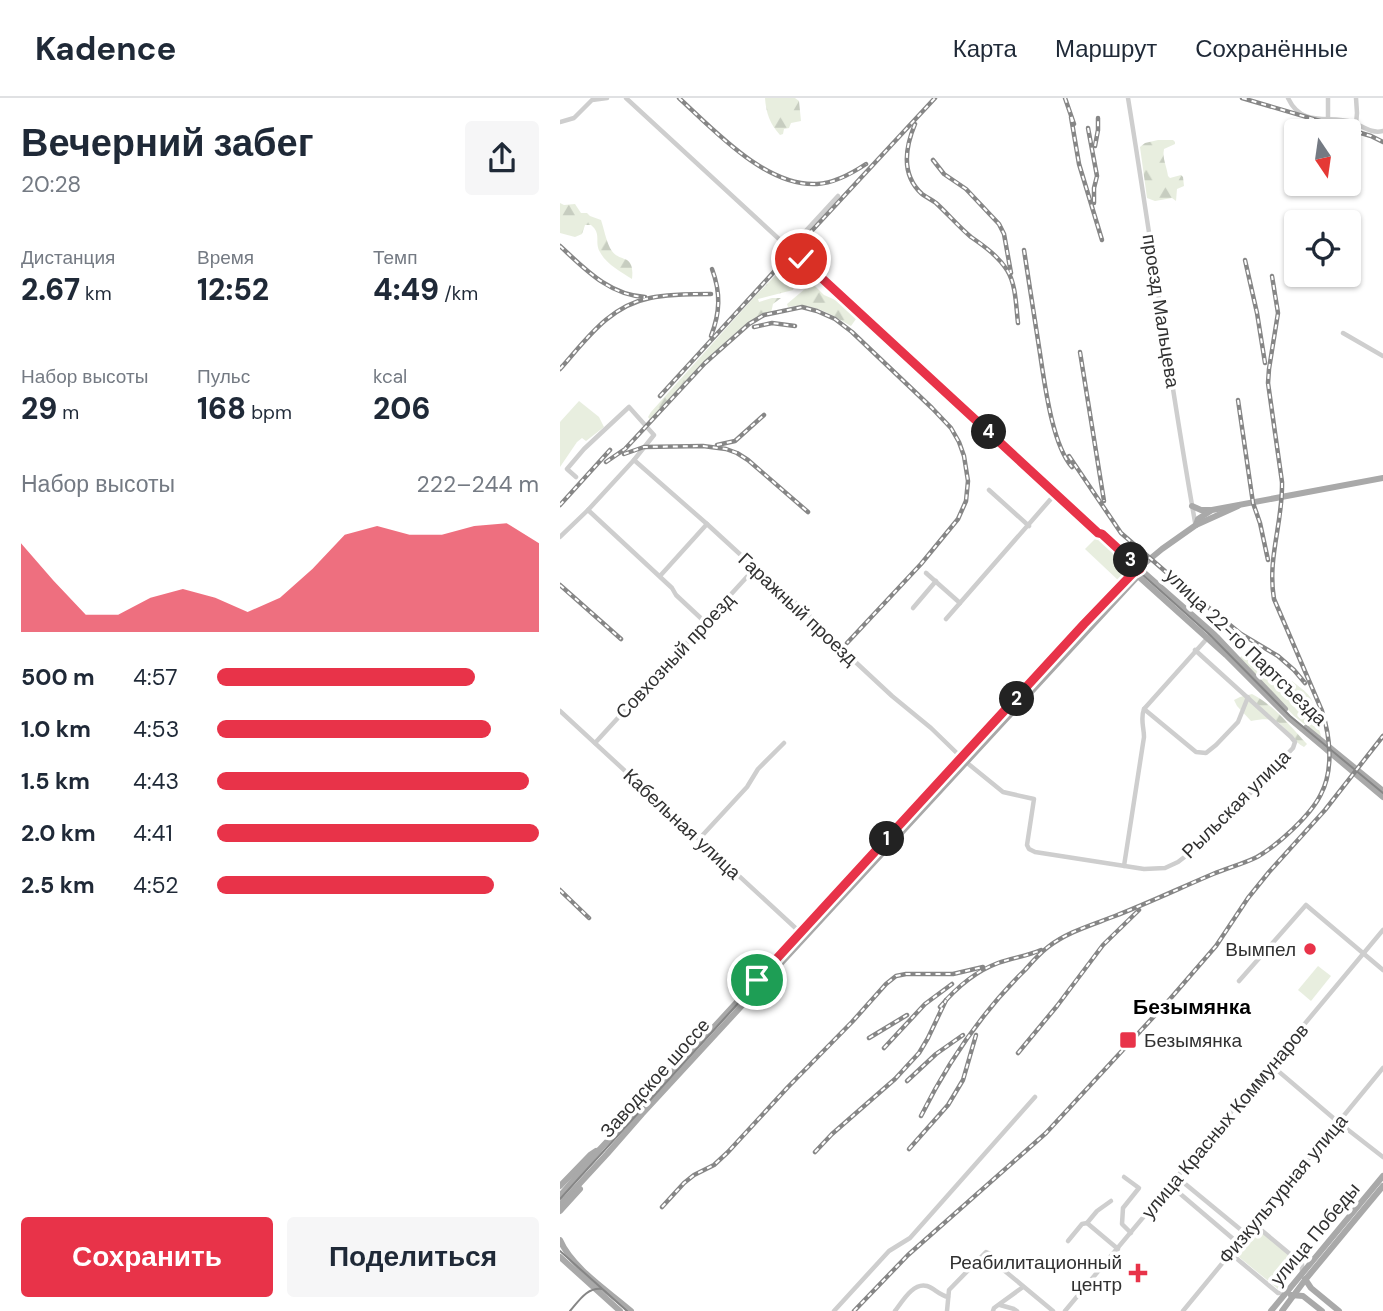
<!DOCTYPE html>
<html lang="ru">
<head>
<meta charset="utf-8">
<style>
	:root { --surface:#fff; --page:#f6f6f7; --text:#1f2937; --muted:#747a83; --line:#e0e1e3; --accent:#e83349 }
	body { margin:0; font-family:"DM Sans",sans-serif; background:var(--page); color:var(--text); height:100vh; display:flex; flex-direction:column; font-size:26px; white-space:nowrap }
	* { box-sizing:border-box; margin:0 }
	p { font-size:23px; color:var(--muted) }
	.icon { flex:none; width:38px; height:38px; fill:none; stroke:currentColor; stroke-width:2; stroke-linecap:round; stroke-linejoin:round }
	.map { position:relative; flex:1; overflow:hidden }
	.sheet { display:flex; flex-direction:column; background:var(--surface); width:560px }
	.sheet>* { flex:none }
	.needle { width:46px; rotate:167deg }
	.tools { position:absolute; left:724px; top:21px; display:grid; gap:14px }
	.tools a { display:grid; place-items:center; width:77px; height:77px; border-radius:7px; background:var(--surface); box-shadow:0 2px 5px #0004; font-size:35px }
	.pin { position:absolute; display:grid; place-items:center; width:60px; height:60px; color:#fff; margin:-30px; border:4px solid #fff; border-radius:50%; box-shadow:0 2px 7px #0007 }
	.km { position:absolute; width:35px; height:35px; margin:-18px; border-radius:50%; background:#222; color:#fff; font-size:19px; line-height:35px; text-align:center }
	.round { display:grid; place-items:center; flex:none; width:74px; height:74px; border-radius:7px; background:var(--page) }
	.overview { display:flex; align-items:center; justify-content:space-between; height:119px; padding:0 21px }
	h1 { font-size:38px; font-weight:800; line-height:52px }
	.metrics { display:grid; grid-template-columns:repeat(3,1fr); gap:10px; height:119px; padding:7px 21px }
	.metrics div { display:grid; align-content:center }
	.metrics b { font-size:30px; font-weight:800 }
	.metrics small { font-size:19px; font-weight:400 }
	.metrics p { font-size:19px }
	.chart { height:196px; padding:14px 21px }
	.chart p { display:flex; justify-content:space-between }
	.chart svg { width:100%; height:126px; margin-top:7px; fill:var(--accent); opacity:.7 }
	.button { display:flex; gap:14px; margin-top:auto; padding:14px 21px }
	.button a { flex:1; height:80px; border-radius:7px; background:var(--accent); color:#fff; font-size:28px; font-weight:800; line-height:80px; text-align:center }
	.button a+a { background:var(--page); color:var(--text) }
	ul { padding:0 21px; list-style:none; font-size:23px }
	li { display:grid; grid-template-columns:112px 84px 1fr; align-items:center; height:52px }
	li i { height:18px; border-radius:9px; background:var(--accent) }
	header { display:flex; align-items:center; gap:42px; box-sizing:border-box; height:98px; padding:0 35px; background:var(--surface); border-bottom:2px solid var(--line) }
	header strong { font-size:33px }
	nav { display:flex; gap:38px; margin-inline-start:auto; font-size:24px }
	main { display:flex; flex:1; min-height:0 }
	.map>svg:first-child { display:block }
</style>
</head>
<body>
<header>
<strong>Kadence</strong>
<nav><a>Карта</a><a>Маршрут</a><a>Сохранённые</a></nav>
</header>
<main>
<section class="sheet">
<div class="overview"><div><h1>Вечерний забег</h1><p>20:28</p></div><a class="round"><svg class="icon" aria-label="share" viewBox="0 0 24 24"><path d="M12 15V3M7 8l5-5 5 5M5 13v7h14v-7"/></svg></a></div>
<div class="metrics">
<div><p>Дистанция</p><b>2.67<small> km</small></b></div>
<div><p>Время</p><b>12:52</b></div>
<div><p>Темп</p><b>4:49<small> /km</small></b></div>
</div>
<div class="metrics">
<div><p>Набор высоты</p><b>29<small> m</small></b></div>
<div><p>Пульс</p><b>168<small> bpm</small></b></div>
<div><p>kcal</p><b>206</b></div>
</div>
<div class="chart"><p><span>Набор высоты</span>222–244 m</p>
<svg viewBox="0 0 160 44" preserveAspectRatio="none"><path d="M0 44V13L10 26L20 38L30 38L40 32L50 29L60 32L70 37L80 32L90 22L100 10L110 7L120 10L130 10L140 7L150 6L160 13V44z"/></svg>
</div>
<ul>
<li><b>500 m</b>4:57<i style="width:80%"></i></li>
<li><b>1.0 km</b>4:53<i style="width:85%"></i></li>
<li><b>1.5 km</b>4:43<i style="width:97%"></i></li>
<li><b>2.0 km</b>4:41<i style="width:100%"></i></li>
<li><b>2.5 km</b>4:52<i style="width:86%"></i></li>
</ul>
<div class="button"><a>Сохранить</a><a>Поделиться</a></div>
</section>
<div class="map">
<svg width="823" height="1213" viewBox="0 0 823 1213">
	<defs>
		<pattern id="forest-firs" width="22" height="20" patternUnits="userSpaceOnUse" patternTransform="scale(1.75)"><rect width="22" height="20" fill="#e8eedf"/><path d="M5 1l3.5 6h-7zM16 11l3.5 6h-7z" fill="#c7cdc0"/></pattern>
	</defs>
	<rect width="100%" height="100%" fill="#fff"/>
	<g fill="#e8eedf">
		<path d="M19,303L39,319L44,329L26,343L22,340L17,344L0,369V324Z"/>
		<path d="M538,438L572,469L559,483L525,451Z"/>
		<path d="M758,868L771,878L751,903L738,892Z"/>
		<path d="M696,1129L740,1166L718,1191L674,1155Z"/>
	</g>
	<g fill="url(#forest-firs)">
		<path d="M205,0H235L239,3L241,23L231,25L229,30L224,31L223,36L220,37C210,26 206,15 205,0Z"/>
		<path d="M598,42H613L615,44V46L604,51C602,60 607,69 608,78L610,80L621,77L623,79L624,88L617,91L616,103L612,100L595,103L587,100L580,49L585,45Z"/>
		<path d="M0,105L4,107L15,106L21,115H27L30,118L41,122C44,131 46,142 50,150C59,167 75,153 72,181C61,174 46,166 40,154C34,144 42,136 31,127H25L22,136L15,139L0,135Z"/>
		<path d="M227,166L236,176L233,192L198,201L199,204L212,200H221L213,206L211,215C185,220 161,249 143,267C125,285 107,303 91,323L88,319L91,314L196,197Z"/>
		<path d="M252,185L264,197L280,204L296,221L291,228C269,216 254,204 228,209L227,206Z"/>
		<path d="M683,557C701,575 721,591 736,611L740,605L725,588L732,583C738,588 746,593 750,599C754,604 752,610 753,616C755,625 760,630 761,639L734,618L679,560Z"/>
		<path d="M692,596C714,607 730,628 747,646L744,649C720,635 728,615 691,623L677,608L674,602L680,599Z"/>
	</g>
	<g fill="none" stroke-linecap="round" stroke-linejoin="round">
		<g stroke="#cecece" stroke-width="4.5">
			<path d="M66,0L538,435L542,436L580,471"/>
			<path d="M568,0C591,141 610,283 635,424"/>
			<path d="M728,0C742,30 768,17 792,24C803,28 811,36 823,33"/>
			<path d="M768,0V21"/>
			<path d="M796,0L797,15L796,26"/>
			<path d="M0,24L14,20L32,2L47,0"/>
			<path d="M230,150L278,98"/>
			<path d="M783,235L823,258"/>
			<path d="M74,362L147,426L195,470L218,488L258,526L289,558L332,598L371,630L402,660"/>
			<path d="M429,392L469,428"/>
			<path d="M28,412L112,490L116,497L146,525"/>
			<path d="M0,439L28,412L74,362L94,337L69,309L24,351L7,371L16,379"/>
			<path d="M366,475L400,505"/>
			<path d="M100,478L147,426"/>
			<path d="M353,510L376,483"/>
			<path d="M386,521L496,395"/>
			<path d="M584,611L636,654L646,655L656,647L678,624L688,599"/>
			<path d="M0,613L242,836"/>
			<path d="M35,645L195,470"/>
			<path d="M406,664L443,694L474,701L467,747L469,751L475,754L584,771L605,770L618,764L644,744L733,650L735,644L731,639L635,552"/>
			<path d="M139,741L187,689L198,671L224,645"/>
			<path d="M564,768L584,639C584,629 580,621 584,611L652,535"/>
			<path d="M679,883L746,807L823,872"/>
			<path d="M711,967L778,1024L823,1059"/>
			<path d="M564,1079L579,1090L563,1110L562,1126L571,1135"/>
			<path d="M618,1080L686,1136"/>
			<path d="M611,1088L678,1145"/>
			<path d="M551,1103L537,1113L527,1125L558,1151"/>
			<path d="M694,1126L742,1166V1175"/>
			<path d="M508,1143L522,1126L527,1125"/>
			<path d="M670,1155L718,1195H725"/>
			<path d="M440,1207L454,1211L457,1213"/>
			<path d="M274,1213L329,1153L350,1140L475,999"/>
			<path d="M335,1213C342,1204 353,1184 367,1188C374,1190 379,1197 388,1199"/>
			<path d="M387,1213L389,1192L426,1154L431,1156L440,1169L493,1213"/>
			<path d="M433,1213L434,1210L463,1189"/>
			<path d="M505,1213L823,832"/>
			<path d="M623,1213L823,970"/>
		</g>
		<g stroke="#a9a9a9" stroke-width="6">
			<path d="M632,408L641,412H650"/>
			<path d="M636,427L638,421L652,412L823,380"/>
			<path d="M580,471L655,537L725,611"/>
			<path d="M578,478L666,557L729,620L823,699"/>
			<path d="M746,630L823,693"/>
			<path d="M0,1088L30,1057L36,1053"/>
			<path d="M0,1098L40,1051L129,956L573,475L602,451L636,427L678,408"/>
			<path d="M0,1107L47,1056L82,1016L578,478L580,471"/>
			<path d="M0,1113L20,1091"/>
			<path d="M0,1142C12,1170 48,1193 71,1213"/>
			<path d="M0,1159L60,1213"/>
			<path d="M745,1181L751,1190L779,1213"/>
			<path d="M731,1197L743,1198L762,1213"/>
			<path d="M711,1213L823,1078"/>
			<path d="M722,1213L745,1182L823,1088"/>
		</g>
		<g stroke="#868686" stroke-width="2">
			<path d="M207,877L201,878L195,876L191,869L192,863L199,858L219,859L223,858"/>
			<path d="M0,1101L182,901L575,476H581L584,478L650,537L730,618L823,695"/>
			<path d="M0,1153L67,1213"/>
			<path d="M10,1213C19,1203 27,1189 42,1191"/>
		</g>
		<defs>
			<g id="rail">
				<path d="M119,0C154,32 206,89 257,86C275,85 291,76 306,66"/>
				<path d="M505,0L514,26"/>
				<path d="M682,0L811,38L823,44"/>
				<path d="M511,19L519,66L542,142"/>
				<path d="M355,26C345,50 341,77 362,96C366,99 372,102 376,105C388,116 398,128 411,139C424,148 438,158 447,172C456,186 456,208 458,225"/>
				<path d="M528,30L537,78L534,90V105"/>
				<path d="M535,48L538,32V20"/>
				<path d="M373,62L384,76L406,91L439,126L444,136L451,175"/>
				<path d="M0,148C25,171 49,197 85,199"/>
				<path d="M464,152C469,184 474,216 479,249C484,280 491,345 512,369"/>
				<path d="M685,162L697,215L705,265"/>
				<path d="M194,229L212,225L235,228"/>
				<path d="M151,238C160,215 161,195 152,171"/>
				<path d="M520,254L544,403"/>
				<path d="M0,271C26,242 49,208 90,200C109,196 131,196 151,196"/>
				<path d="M100,298L233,153L375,0"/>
				<path d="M678,302L693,405L700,425L708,462"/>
				<path d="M157,347L175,343L204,317"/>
				<path d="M64,356L84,349L143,348L166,351L177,355L188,362L248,414"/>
				<path d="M509,358L561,435L621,487L681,536L718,558L734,572L745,585"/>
				<path d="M46,364L65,351L145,265L189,226L204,217L242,209L257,213L275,221L292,234L372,310L391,330L399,344L404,358L408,383L406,403L398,421L361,466L287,545"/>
				<path d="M0,407L50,352"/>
				<path d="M0,487L61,541"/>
				<path d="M0,792L29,820"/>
				<path d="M380,909C396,890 414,874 438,865C452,860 467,858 481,852"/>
				<path d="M309,940L347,917"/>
				<path d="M324,950L365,906L392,886"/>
				<path d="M458,955L497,908L543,847L579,812"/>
				<path d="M347,983L376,956L403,937"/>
				<path d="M361,1018C388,964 422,914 465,872C472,864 479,856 488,849C507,834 532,827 555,818C588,805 620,790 653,776C667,770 683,766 697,759C718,747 751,717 761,696C774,671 770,638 762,613L714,501C707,460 723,425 722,384L708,285L709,271L718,215L712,178"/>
				<path d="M349,1051L388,1007L403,982L416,937"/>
				<path d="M255,1054L272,1036L335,981L359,955L368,940L386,902"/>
				<path d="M102,1109L124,1085L134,1077L154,1067L168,1054L228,989L292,924L326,886L336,878L346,876H393L423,869"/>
				<path d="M294,1213L348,1157L486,1035L610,901L656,848L688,800L709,774L765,712L823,638"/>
			</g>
		</defs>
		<use href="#rail" stroke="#868686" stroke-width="4.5"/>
		<use href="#rail" stroke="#fff" stroke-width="2" stroke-dasharray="5" stroke-linecap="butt"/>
	</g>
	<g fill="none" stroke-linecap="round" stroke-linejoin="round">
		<defs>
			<path id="route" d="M197,882L524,526L573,475L580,471L542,436L538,435L241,161"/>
		</defs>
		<use href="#route" stroke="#fff" stroke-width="14"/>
		<use href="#route" stroke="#e83349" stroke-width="9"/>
	</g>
	<g fill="#e83349" stroke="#fff" stroke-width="2.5">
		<circle cx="750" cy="851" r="7"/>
		<rect x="559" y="933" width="18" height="18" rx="3.5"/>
		<path d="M574.5 1164.5h7v7h7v7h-7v7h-7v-7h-7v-7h7z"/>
	</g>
	<g text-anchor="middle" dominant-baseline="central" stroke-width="7" stroke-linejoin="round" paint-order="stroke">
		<g font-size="19" fill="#313131" stroke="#fff">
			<text transform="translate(601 213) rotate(81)">проезд Мальцева</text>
			<text transform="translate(238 511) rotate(43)">Гаражный проезд</text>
			<text transform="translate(686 549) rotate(44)">улица 22-го Партсъезда</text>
			<text transform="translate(115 558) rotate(-47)">Совхозный проезд</text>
			<text transform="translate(676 706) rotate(-45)">Рыльская улица</text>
			<text transform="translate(122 726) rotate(43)">Кабельная улица</text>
			<text transform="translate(95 980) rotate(-48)">Заводское шоссе</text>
			<text transform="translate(665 1023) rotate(-50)">улица Красных Коммунаров</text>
			<text transform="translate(723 1091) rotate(-50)">Физкультурная улица</text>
			<text transform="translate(755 1136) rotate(-50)">улица Победы</text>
		</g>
		<g font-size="19" fill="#313131" stroke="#fff" text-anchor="end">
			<text x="736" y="851">Вымпел</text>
			<text x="584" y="942" text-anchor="start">Безымянка</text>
			<text x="562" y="1164">Реабилитационный<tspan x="562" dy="22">центр</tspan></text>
		</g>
		<g font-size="21" font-weight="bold" fill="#000" stroke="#fff">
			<text x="632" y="909">Безымянка</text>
		</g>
	</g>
</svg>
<div class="tools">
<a><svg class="needle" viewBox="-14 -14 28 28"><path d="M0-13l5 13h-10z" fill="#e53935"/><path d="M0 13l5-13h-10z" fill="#747a83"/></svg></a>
<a><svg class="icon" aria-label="locate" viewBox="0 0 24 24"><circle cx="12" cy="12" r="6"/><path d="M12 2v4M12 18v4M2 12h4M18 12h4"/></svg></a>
</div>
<div class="pin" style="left:197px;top:882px;background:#1e9e55"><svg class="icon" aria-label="arrive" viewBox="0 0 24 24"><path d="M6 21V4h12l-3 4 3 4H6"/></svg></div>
<div class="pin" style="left:241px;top:161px;background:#d93025"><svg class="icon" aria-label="check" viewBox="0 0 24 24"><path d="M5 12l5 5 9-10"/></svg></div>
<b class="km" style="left:327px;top:741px">1</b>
<b class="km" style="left:457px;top:601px">2</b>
<b class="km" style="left:571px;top:462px">3</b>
<b class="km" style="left:429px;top:334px">4</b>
</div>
</main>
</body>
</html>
